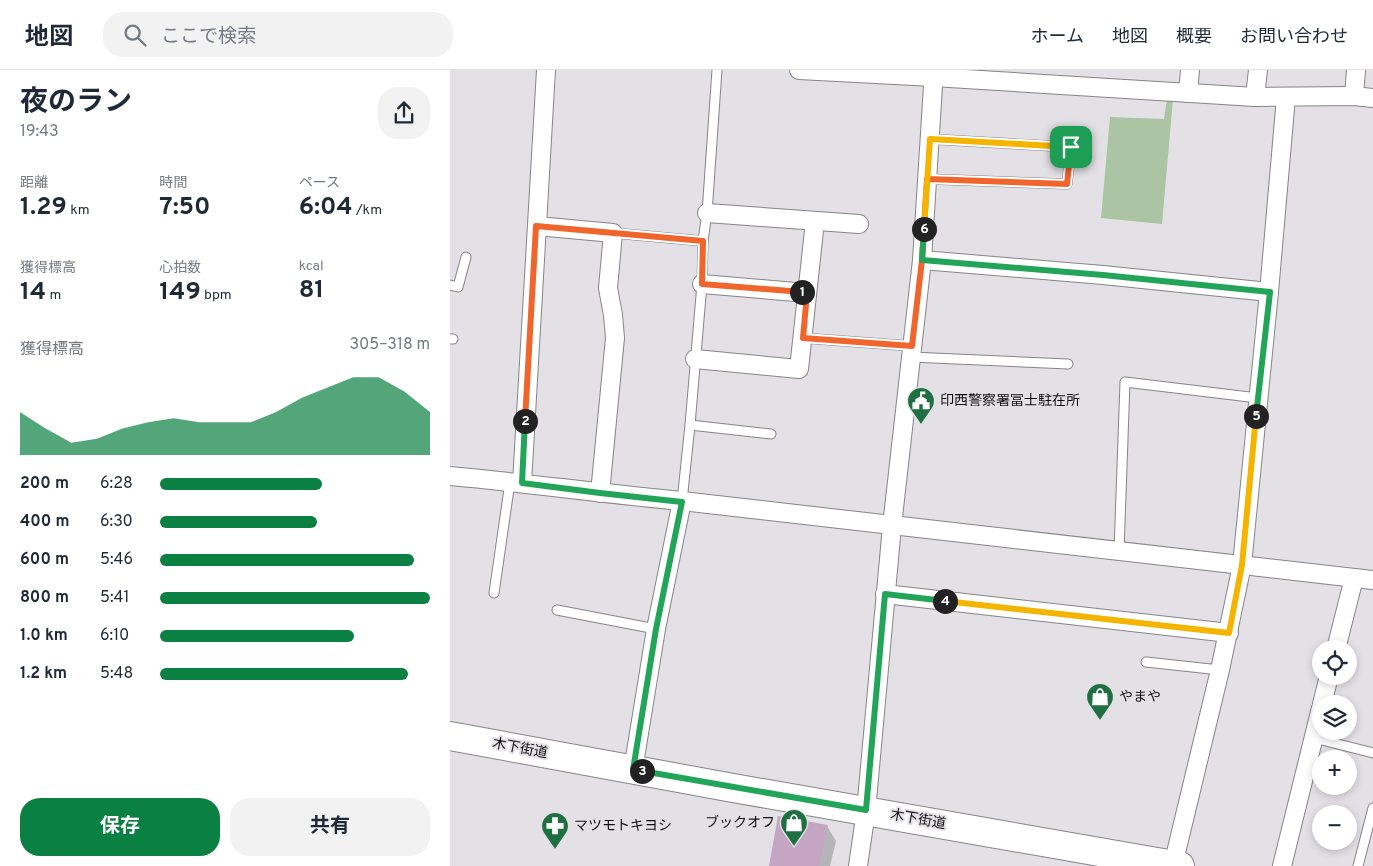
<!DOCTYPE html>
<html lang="ja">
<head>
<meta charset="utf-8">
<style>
	:root { --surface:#fff; --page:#f2f2f3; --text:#1f2937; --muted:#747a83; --line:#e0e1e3; --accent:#0b8043 }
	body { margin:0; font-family:Overpass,"Noto Sans JP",sans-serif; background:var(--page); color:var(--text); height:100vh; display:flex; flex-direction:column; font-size:19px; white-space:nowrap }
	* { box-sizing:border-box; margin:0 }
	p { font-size:16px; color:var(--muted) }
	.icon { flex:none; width:28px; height:28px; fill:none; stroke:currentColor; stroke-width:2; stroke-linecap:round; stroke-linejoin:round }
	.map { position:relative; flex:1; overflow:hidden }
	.sheet { display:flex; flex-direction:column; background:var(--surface); width:450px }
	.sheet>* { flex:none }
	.fabs { position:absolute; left:862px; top:570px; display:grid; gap:10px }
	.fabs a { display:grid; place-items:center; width:45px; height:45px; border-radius:50%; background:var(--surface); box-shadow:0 2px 8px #0003; font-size:25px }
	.pin { position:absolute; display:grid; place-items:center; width:42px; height:42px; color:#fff; margin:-21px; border-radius:10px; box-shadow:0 2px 8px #0006 }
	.km { position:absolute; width:25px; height:25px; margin:-12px; border-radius:50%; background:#222; color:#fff; font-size:14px; line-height:25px; text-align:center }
	.round { display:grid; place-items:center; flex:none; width:52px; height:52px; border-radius:20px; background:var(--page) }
	.head { display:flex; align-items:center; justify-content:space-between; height:85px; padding:0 20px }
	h1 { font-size:28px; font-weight:700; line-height:38px }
	.stats { display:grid; grid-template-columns:repeat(3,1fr); gap:8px; height:85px; padding:5px 20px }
	.stats div { display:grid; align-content:center }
	.stats b { font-size:25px; font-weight:700 }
	.stats small { font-size:14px; font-weight:400 }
	.stats p { font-size:14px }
	.chart { height:140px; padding:10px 20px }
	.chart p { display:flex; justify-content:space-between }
	.chart svg { width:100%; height:90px; margin-top:5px; fill:var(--accent); opacity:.7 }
	.cta { display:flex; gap:10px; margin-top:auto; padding:10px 20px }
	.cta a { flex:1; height:58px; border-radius:20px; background:var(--accent); color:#fff; font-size:20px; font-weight:700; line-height:58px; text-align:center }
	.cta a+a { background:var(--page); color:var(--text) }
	ul { padding:0 20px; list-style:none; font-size:16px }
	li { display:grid; grid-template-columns:80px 60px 1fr; align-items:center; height:38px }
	li i { height:12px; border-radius:6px; background:var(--accent) }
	header { display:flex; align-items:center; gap:30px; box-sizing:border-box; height:70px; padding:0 25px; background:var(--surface); border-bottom:1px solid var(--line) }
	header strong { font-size:24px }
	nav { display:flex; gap:28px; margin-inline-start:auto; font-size:18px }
	.search { width:350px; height:45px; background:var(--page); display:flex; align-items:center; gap:12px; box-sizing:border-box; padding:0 18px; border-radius:20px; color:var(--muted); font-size:19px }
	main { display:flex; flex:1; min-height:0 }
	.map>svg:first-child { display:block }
</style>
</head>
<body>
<header>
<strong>地図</strong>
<div class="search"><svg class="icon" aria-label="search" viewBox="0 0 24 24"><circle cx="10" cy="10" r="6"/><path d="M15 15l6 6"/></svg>ここで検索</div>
<nav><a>ホーム</a><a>地図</a><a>概要</a><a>お問い合わせ</a></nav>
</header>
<main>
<section class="sheet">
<div class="head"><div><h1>夜のラン</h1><p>19:43</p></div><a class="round"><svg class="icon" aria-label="share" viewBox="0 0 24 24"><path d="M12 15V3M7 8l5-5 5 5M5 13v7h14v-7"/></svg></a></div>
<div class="stats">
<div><p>距離</p><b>1.29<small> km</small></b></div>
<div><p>時間</p><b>7:50</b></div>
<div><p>ペース</p><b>6:04<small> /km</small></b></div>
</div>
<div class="stats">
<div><p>獲得標高</p><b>14<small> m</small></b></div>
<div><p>心拍数</p><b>149<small> bpm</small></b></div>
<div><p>kcal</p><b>81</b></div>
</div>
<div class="chart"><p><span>獲得標高</span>305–318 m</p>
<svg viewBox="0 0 160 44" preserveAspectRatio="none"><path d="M0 44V23L10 31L20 38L30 36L40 31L50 28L60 26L70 28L80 28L90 28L100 23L110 16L120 11L130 6L140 6L150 13L160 23V44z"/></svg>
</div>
<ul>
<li><b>200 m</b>6:28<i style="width:60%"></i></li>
<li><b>400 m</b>6:30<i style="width:58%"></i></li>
<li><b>600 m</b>5:46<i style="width:94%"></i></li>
<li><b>800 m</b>5:41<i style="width:100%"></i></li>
<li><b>1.0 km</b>6:10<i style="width:72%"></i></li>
<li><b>1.2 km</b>5:48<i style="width:92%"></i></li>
</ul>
<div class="cta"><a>保存</a><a>共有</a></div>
</section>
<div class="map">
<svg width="923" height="796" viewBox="0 0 923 796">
	<rect width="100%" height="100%" fill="#e3e1e5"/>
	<path fill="#aac4a4" d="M717,29H723L712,154L651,148L660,47L714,49Z"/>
	<path fill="#0003" d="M377,756L386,771L380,796H320Z"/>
	<path fill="#c4a5c2" d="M328,746L378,755L369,796H319Z"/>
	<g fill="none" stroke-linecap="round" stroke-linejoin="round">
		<defs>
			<g id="lane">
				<path d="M477,109L617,114L621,77L479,69"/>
				<path d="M163,163L253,171"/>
				<path d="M0,215L8,217L16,187"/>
				<path d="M353,268L462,276"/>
				<path d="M0,269H3"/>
				<path d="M461,287L618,294"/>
				<path d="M240,355L321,364"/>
				<path d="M232,431L240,355L252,214L253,171L257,143L267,0"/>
				<path d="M669,481L675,312L808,328"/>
				<path d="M44,523L60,412"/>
				<path d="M107,540L206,559"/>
				<path d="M696,592L770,600"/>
				<path d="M864,668L923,683"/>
				<path d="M908,796L923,738"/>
			</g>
			<g id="street">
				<path d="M349,0L483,7L805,27L904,26L923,28"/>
				<path d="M738,23L740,0"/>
				<path d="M904,26L906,0"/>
				<path d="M805,27L808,0"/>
				<path d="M257,143L409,154"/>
				<path d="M87,156L163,163L158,218L163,245L165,268L150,423"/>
				<path d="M472,190L653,205L819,222"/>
				<path d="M252,214L357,223"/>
				<path d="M245,289L349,299L365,151"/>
				<path d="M0,406C77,413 154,424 232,431L923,510"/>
				<path d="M72,413L96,0"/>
				<path d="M435,524L779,563"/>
				<path d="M886,579L904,508"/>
				<path d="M872,634L879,606"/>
				<path d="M183,700L206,559L232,431"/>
				<path d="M723,795L770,600L792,495L819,222L836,27"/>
				<path d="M408,796L416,741L442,456L472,190L484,0"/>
				<path d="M832,796L871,638"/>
			</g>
			<path id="primary" d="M0,666L283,718L730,796"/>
		</defs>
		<use href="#lane" stroke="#868487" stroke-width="11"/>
		<use href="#street" stroke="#868487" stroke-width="20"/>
		<use href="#primary" stroke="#868487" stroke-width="30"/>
		<use href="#lane" stroke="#fff" stroke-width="9"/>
		<use href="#street" stroke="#fff" stroke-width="18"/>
		<use href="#primary" stroke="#fff" stroke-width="28"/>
	</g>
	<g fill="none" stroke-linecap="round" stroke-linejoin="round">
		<defs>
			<path id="split-1" d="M352,222L357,223L353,268L462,276L472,190L477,109L617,114L621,77"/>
			<path id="split-2" d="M75,351L86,156L253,171L252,214L352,222"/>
			<path id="split-3" d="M75,351L72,413L150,423L232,432L206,559L183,700L192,701"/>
			<path id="split-4" d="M192,701L416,740L435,524L495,531"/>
			<path id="split-5" d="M495,531L779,563L792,495L806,346"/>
			<path id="split-6" d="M474,159L472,190L653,205L820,222L806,346"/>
			<path id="split-7" d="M474,159L480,69L621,77"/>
		</defs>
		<use href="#split-1" stroke="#fff" stroke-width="10"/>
		<use href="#split-2" stroke="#fff" stroke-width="10"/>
		<use href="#split-3" stroke="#fff" stroke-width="10"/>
		<use href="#split-4" stroke="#fff" stroke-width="10"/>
		<use href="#split-5" stroke="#fff" stroke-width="10"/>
		<use href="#split-6" stroke="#fff" stroke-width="10"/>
		<use href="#split-7" stroke="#fff" stroke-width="10"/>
		<use href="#split-1" stroke="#f0652b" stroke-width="6"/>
		<use href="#split-2" stroke="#f0652b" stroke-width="6"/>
		<use href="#split-3" stroke="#22a559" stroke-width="6"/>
		<use href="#split-4" stroke="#22a559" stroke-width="6"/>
		<use href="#split-5" stroke="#f5b400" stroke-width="6"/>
		<use href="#split-6" stroke="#22a559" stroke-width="6"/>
		<use href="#split-7" stroke="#f5b400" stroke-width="6"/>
	</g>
	<defs>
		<symbol id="civic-pin" viewBox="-11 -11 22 30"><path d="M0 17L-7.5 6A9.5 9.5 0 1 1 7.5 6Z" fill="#1f7041" stroke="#e3e1e5"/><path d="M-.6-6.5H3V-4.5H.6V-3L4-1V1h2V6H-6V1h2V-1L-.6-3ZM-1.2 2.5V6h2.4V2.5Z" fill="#fff"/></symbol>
		<symbol id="shop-pin" viewBox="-11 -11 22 30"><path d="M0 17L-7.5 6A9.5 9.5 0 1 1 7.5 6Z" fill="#1f7041" stroke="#e3e1e5"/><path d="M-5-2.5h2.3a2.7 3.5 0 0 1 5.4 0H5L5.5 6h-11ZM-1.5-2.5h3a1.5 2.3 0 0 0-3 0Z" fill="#fff"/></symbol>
		<symbol id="pharmacy-pin" viewBox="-11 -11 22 30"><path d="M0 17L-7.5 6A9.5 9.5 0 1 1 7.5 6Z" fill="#1f7041" stroke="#e3e1e5"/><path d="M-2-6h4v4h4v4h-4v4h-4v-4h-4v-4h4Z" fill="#fff"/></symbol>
	</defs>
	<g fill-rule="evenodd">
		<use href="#civic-pin" x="455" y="315" width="32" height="43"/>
		<use href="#shop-pin" x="634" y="611" width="32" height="43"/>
		<use href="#shop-pin" x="328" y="737" width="32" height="43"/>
		<use href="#pharmacy-pin" x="89" y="740" width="32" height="43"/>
	</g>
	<g text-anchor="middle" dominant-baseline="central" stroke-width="4" stroke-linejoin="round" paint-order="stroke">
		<g font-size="14" fill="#100f11" stroke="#e3e1e5" text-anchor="start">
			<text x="490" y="331">印西警察署冨士駐在所</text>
			<text x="669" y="627">やまや</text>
			<text x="325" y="753" text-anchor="end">ブックオフ</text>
			<text x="124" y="756">マツモトキヨシ</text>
		</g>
		<g font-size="14" fill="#100f11" stroke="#e3e1e5">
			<text transform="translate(70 679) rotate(11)">木下街道</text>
			<text transform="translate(468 750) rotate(10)">木下街道</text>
		</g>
	</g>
</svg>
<div class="fabs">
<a><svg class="icon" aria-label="locate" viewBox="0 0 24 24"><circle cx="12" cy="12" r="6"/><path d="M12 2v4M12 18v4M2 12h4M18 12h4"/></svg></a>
<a><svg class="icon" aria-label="layers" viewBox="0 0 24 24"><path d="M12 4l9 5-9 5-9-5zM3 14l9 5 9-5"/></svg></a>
<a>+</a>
<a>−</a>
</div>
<div class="pin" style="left:621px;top:77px;background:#1e9e55"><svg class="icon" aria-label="arrive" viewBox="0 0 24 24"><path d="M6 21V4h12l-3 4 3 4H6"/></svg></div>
<b class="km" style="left:352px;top:222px">1</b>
<b class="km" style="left:75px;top:351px">2</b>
<b class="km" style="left:192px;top:701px">3</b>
<b class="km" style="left:495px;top:531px">4</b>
<b class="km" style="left:806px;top:346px">5</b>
<b class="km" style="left:474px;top:159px">6</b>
</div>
</main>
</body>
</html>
